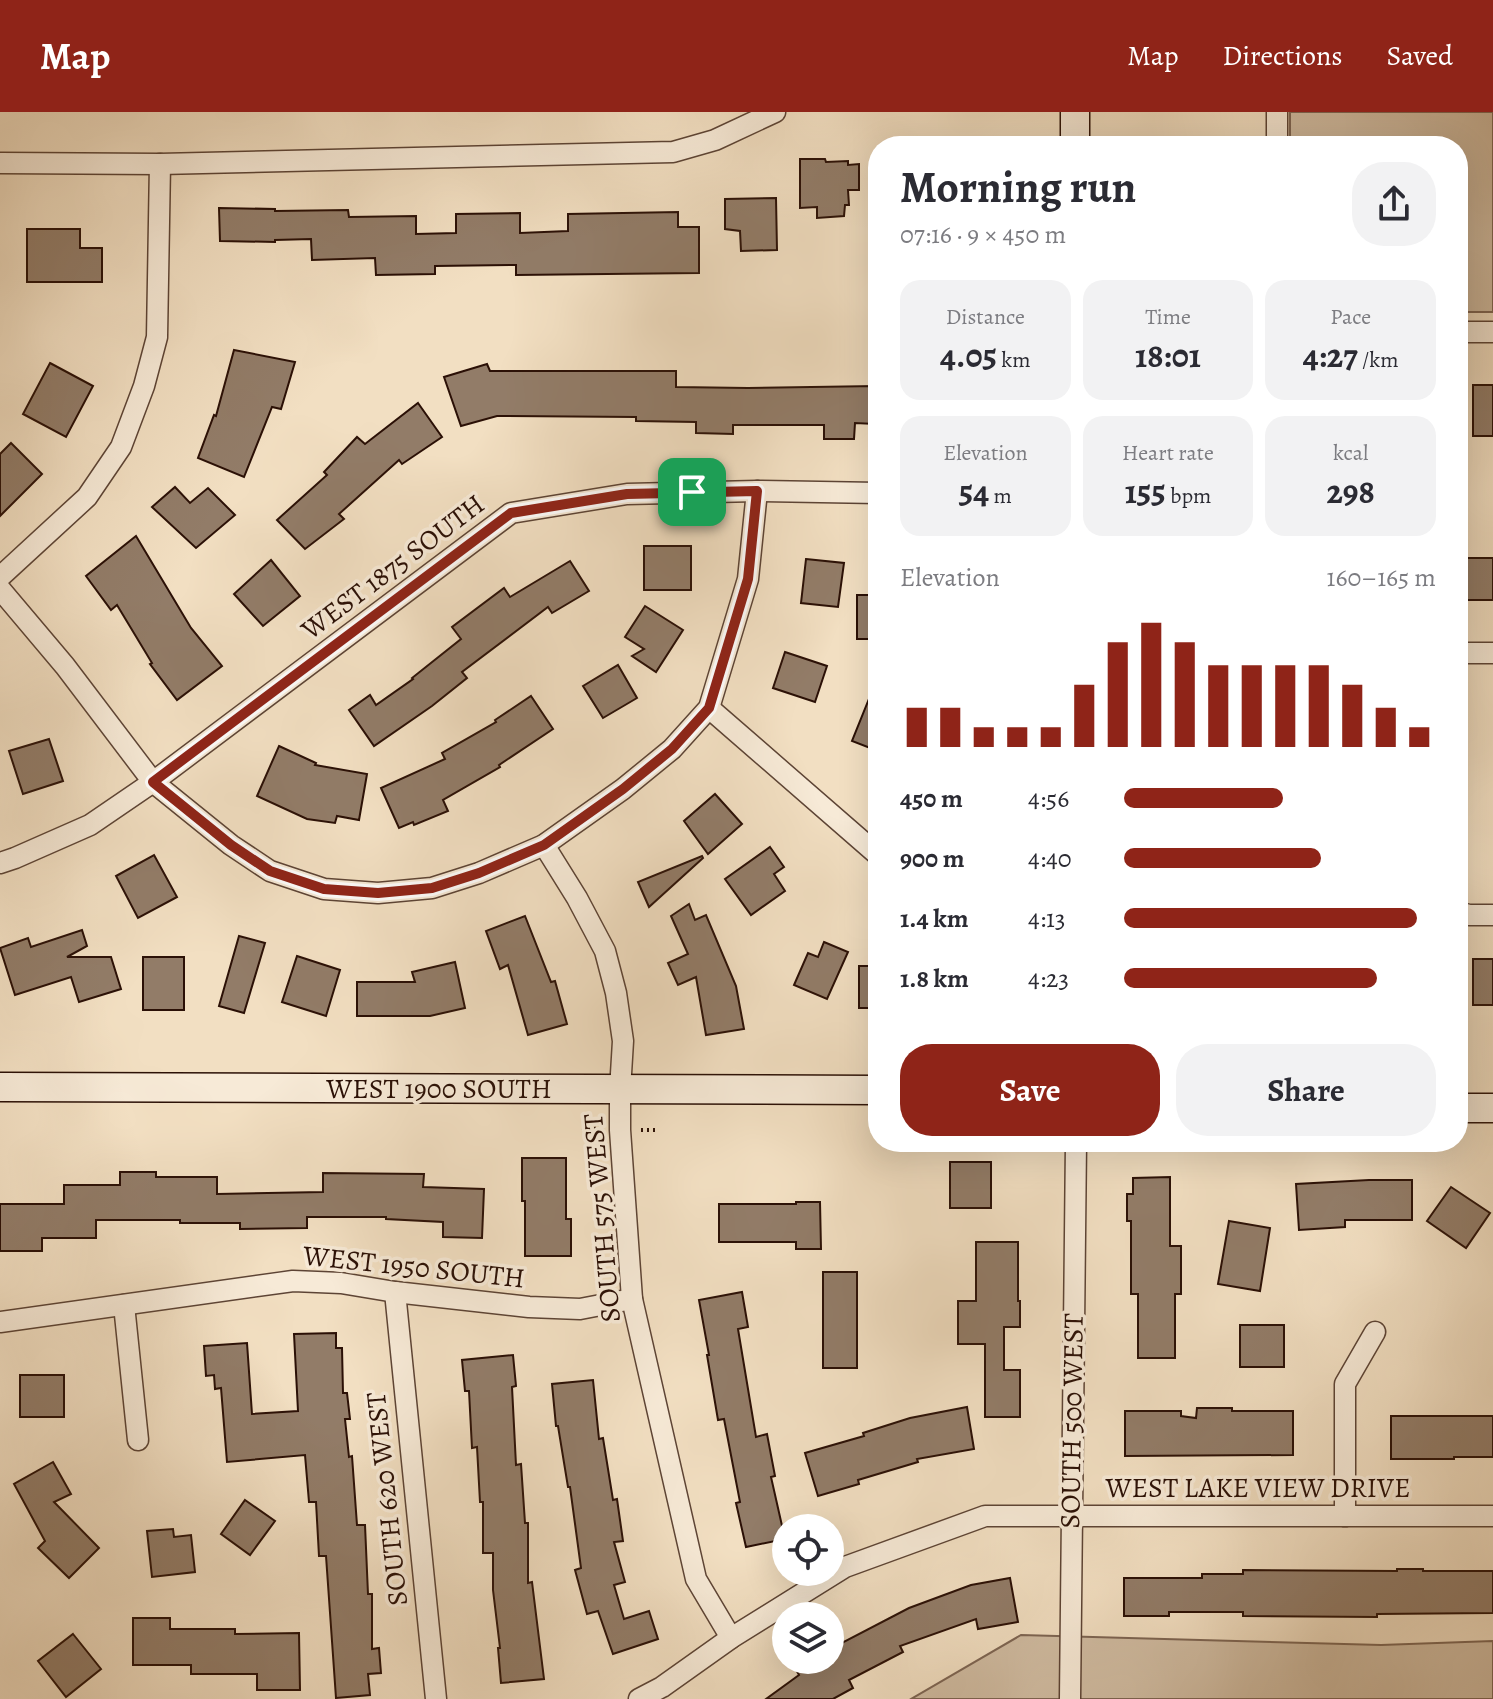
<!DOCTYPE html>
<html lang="en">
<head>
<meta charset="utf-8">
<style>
	:root { --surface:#fff; --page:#f2f2f3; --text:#2b2b33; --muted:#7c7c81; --accent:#8f2418 }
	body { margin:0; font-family:Alegreya,serif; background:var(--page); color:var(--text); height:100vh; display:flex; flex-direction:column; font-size:30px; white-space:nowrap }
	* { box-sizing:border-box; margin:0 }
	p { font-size:26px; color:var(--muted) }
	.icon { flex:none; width:44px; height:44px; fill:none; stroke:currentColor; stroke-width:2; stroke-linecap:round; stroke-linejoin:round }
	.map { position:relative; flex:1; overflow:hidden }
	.side { position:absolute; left:868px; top:24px; width:600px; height:1016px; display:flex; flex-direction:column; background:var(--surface); border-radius:32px; box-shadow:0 8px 32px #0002 }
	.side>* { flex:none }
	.tools { position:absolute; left:772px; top:1402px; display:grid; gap:16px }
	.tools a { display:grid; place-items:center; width:72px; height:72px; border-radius:50%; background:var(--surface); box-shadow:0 8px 32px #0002; font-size:40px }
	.pin { position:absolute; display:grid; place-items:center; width:68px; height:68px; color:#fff; margin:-34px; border-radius:16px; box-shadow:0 4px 12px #0006 }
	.round { display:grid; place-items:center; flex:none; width:84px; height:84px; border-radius:32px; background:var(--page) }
	.overview { display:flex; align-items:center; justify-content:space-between; height:136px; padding:0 32px }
	h1 { font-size:44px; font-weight:700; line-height:60px }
	.metrics { display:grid; grid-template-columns:repeat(3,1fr); gap:12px; height:136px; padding:8px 32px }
	.metrics div { display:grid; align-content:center; border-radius:20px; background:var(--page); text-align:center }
	.metrics b { font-size:34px; font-weight:700 }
	.metrics small { font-size:22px; font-weight:400 }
	.metrics p { font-size:22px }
	.chart { height:224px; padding:16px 32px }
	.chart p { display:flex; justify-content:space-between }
	.chart svg { width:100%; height:144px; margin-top:8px; stroke:var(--accent); stroke-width:6 }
	.button { display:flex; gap:16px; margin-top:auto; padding:16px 32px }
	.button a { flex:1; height:92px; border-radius:32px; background:var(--accent); color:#fff; font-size:32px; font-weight:700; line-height:92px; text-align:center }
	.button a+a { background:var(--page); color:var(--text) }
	ul { padding:0 32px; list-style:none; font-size:26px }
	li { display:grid; grid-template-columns:128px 96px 1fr; align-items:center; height:60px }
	li i { height:20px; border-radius:10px; background:var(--accent) }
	header { display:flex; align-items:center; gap:48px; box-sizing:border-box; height:112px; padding:0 40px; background:var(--accent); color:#fff }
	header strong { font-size:38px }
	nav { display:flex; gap:44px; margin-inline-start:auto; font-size:28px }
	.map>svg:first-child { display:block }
</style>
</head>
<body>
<header>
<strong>Map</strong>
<nav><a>Map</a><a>Directions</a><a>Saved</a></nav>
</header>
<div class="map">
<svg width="1493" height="1587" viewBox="0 0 1493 1587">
	<rect width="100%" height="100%" fill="#f2dfc2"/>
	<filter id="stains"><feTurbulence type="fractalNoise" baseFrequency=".0025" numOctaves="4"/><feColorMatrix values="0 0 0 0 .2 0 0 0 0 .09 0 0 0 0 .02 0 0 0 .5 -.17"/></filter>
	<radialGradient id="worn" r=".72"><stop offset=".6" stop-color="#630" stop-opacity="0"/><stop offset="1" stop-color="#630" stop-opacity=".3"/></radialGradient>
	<g fill="#d0bca2" stroke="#7e6654" stroke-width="2">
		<path d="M1290,0H1493V200H1458V34H1290Z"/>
		<path d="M1021,1523L1381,1533L1493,1529V1587H911Z"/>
	</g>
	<g fill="#927c68" stroke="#2b1006" stroke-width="2">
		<path d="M800,47H825L826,50L848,49V53L859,52V78H848L849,93H845L844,104L817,106V95L800,96Z"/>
		<path d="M776,86L777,138L741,139L740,119L725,117V87Z"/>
		<path d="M219,96L275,97V99L348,98L349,105L416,104V122L456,121V102L520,101V121L568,119V102L678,100V115H699V161L516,163V153L435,154V162L376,163L375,146L312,148L311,127L275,128V130L220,129Z"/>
		<path d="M27,117H80V136H102V170H27Z"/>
		<path d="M234,238L295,250L281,297L272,295L244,365L198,346L214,303L216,304Z"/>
		<path d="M50,251L93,274L66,325L23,302Z"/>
		<path d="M487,252L490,259H676V275L748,276L876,274L875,312L855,311L854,327H824V313H733V322L696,321V310L636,309V305L497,304L461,314L444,265Z"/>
		<rect x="1473" y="273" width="20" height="51"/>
		<path d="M418,291L442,325L402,352L399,348L339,402L344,407L305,437L277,408L327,363L324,360L357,325L365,332Z"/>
		<path d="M11,331L42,362L0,404V342Z"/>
		<path d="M175,375L190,391L208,376L235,403L196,436L152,395Z"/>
		<path d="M136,424L191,516L222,554L177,588L150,552L152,551L117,493L111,498L86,464Z"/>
		<rect x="644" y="434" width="47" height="44"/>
		<rect x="1465" y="446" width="28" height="42"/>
		<path d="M806,447L844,451L838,495L801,491Z"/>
		<path d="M271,448L300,484L263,514L234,482Z"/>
		<path d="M570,449L589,479L552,501L548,495L462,560L467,566L432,594L374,634L349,598L370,583L376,593L413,567L412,566L461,527L452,515L504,476L510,485Z"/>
		<rect x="857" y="483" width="21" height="44"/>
		<path d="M645,494L683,518L656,560L632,544L644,537L625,525Z"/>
		<path d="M785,540L827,554L815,590L773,576Z"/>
		<path d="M618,553L637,586L603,606L583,574Z"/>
		<path d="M877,567H878V639L852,629Z"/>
		<path d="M531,584L553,617L499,653L500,655L443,688L448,699L414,713L413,710L399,716L381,676L445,647L442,641L496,610L495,608Z"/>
		<path d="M49,627L63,669L23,682L9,639Z"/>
		<path d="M279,634L316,651L315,653L367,662L359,708L337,704L335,711L307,707L257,684Z"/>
		<path d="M715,682L742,712L708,742L684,709Z"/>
		<path d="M770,735L784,755L774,762L785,779L751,803L725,767Z"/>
		<path d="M154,743L177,785L138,806L116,764Z"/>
		<path d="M702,744L703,746L649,795L638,770Z"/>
		<path d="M689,792L695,808L706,803L736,874L744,917L706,923L696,865L678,873L668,851L688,842L671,804Z"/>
		<path d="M525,804L551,870L555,869L567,912L528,923L508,853L500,857L486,819Z"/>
		<path d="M82,818L87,834L67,845H111L121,877L79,890L71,865L15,883L0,836L28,826L31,835Z"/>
		<path d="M239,824L265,831L244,901L219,894Z"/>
		<path d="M824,830L848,840L827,887L794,873L808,841L818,845Z"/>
		<path d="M297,844L340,858L326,904L282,890Z"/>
		<rect x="143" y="845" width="41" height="53"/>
		<rect x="1473" y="847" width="20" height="46"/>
		<path d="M455,850L465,896L430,904H357V870H415L412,860Z"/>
		<rect x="859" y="854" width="19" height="42"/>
		<path d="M522,1046H566V1107H571V1144H525V1089H522Z"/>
		<rect x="950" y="1050" width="41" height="46"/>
		<path d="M120,1060H156V1065H217V1082L323,1080V1061L424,1062L423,1075L484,1077L482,1126L443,1125V1110L386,1107V1105H307V1116L240,1117V1111H180V1108H96V1126H42V1139H0V1092H64V1073H120Z"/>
		<path d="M1170,1065V1134H1181V1182H1175V1246H1138V1182H1131V1109H1127V1082H1133V1066Z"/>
		<path d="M1369,1068H1412V1108H1345V1115L1299,1118L1296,1072Z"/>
		<path d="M1451,1075L1490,1101L1466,1136L1427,1109Z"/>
		<path d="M796,1090H820L821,1137H796V1130H719V1092H796Z"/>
		<path d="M1229,1109L1270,1116L1260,1179L1218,1172Z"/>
		<path d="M976,1130H1018V1189H1020V1215H1004V1258H1020V1305H985V1232H958V1189H976Z"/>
		<rect x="823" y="1160" width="34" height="96"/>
		<path d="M742,1180L748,1215L738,1217L756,1325L767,1322L775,1364L771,1365L785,1427L746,1435L736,1391L740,1390L724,1307L718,1308L707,1243H709L699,1188Z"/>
		<rect x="1240" y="1213" width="44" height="42"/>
		<path d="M336,1221V1236H342L343,1281H347L350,1307H345L349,1345L352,1344L357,1413H365L368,1482H372V1537L379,1536L381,1561L368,1562L370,1583L336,1586L326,1444H319L316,1390H309L305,1343L227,1350L221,1276L215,1277L214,1263L206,1264L204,1234L247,1231L252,1302L298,1299L294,1222Z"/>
		<path d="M513,1243L516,1274L512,1275L516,1353L521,1352L525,1411H528V1471L532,1470L544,1567L501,1571L498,1536H500L493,1478V1441H483V1390H480L477,1335L472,1336L469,1279H465L462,1248Z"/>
		<rect x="20" y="1263" width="44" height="42"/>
		<path d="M593,1268L599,1327L603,1326L613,1388L617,1387L623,1429L614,1430L625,1470L614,1473L624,1507L649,1499L658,1527L613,1542L598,1499L587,1502L575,1458L581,1456L570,1375H568L558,1314H556L552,1272Z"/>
		<path d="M967,1295L974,1337L917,1347L918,1350L858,1368L859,1372L818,1384L805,1341L864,1324L863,1321L910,1306Z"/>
		<path d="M1197,1296H1232V1299H1293V1343L1125,1344V1299H1181V1304L1196,1306Z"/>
		<path d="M1391,1304H1493V1345H1454V1347H1391Z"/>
		<path d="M53,1350L71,1382L54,1390L99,1436L69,1466L38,1436L45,1429L14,1372Z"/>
		<path d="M245,1388L275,1409L250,1443L221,1422Z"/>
		<path d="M173,1417L174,1425L191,1423L195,1460L152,1465L147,1419Z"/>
		<path d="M1397,1457H1423V1459H1493V1501L1377,1502V1505L1243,1504V1500H1169V1504H1124V1466H1202V1462H1243V1458L1397,1459Z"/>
		<path d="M1010,1466L1018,1510L978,1517L976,1507L900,1534L903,1540L849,1568L853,1576L833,1587H766L799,1563L794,1554L805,1548H830V1537L909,1496L971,1473Z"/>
		<path d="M133,1506H170V1517H235V1522L299,1521L300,1578H257V1562H191V1553H133Z"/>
		<path d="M73,1522L101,1557L66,1585L38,1549Z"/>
	</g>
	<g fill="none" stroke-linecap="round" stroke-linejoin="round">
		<defs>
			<g id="street">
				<path d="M1277,34V0"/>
				<path d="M0,51L160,52L673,40L715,28L775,0"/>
				<path d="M1458,220H1493"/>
				<path d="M0,465L87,385L121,335L144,274L157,225L160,52"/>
				<path d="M0,477L65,554L153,670L231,733L270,759L324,777L378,781L432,776L479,761L544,733L623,677L672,637L709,596L748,467L757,379"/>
				<path d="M1458,541H1493"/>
				<path d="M709,596L878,743"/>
				<path d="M544,733L577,786L605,839L616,881L623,929L620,978V1018L632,1187L696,1467L731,1526"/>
				<path d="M0,751L15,746L90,713L153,670L511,401L627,382L757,379L878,381"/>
				<path d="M1458,800L1469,803H1493"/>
				<path d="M395,1180L436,1587"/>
				<path d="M124,1193L138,1328"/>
				<path d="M0,1210L293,1169L341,1171L395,1180L529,1195L580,1197L632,1187"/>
				<path d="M1345,1404V1272L1375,1220"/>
				<path d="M639,1587L662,1575L731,1526L845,1455L985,1404H1493"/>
				<path d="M1070,1587L1076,1030"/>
			</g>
			<g id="secondary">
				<path d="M1075,0V34"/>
				<path d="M0,975L878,978"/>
				<path d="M1458,996H1493"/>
			</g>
		</defs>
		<use href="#street" stroke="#5d4435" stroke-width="23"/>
		<use href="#secondary" stroke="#2b1006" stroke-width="31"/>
		<g stroke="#2b1006" stroke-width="4" stroke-dasharray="2 4" stroke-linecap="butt">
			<path d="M582,1016L600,1017"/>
			<path d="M641,1018H658"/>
		</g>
		<use href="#street" stroke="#f7ead7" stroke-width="20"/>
		<use href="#secondary" stroke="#f7ead7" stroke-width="28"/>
	</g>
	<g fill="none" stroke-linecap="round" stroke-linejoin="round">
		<defs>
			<path id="route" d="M757,379L748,467L709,596L672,637L623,677L544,733L479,761L432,776L378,781L324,777L270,759L231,733L153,670L511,401L627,382Z"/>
		</defs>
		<use href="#route" stroke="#fff" stroke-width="16"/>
		<use href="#route" stroke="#8f2418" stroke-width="10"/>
	</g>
	<g text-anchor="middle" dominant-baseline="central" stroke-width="7" stroke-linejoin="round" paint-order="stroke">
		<g font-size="28" fill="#2b1006" stroke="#f7ead7">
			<text transform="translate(393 455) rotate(-37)">WEST 1875 SOUTH</text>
			<text x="439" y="977">WEST 1900 SOUTH</text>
			<text transform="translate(602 1106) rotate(-95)">SOUTH 575 WEST</text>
			<text transform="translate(414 1155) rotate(6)">WEST 1950 SOUTH</text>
			<text transform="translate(1072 1309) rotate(-89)">SOUTH 500 WEST</text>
			<text x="1258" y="1376">WEST LAKE VIEW DRIVE</text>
			<text transform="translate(387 1387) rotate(-96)">SOUTH 620 WEST</text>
		</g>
	</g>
	<rect width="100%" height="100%" filter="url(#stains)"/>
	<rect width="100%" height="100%" fill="url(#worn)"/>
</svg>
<div class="tools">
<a><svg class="icon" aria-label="locate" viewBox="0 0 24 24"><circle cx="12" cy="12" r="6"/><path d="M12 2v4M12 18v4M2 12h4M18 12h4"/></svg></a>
<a><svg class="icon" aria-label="layers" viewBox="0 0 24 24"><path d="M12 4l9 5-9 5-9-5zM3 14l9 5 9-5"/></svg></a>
</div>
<div class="pin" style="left:692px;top:380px;background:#1e9e55"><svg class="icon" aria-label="arrive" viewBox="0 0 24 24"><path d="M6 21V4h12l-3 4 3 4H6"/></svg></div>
<section class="side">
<div class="overview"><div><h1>Morning run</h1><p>07:16 · 9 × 450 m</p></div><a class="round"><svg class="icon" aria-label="share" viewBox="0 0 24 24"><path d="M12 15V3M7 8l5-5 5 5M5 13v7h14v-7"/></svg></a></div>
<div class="metrics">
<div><p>Distance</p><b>4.05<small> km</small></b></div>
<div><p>Time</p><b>18:01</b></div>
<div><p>Pace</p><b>4:27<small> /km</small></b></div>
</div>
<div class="metrics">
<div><p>Elevation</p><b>54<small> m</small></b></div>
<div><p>Heart rate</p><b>155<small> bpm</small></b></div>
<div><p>kcal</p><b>298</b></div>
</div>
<div class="chart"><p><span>Elevation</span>160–165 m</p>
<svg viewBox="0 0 160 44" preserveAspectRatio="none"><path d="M5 44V32M15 44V32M25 44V38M35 44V38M45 44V38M55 44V25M65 44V12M75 44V6M85 44V12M95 44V19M105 44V19M115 44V19M125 44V19M135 44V25M145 44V32M155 44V38"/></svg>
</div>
<ul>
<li><b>450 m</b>4:56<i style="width:51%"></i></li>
<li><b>900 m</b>4:40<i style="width:63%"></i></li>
<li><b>1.4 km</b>4:13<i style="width:94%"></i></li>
<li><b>1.8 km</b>4:23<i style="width:81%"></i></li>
</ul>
<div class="button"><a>Save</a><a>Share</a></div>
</section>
</div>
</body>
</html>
